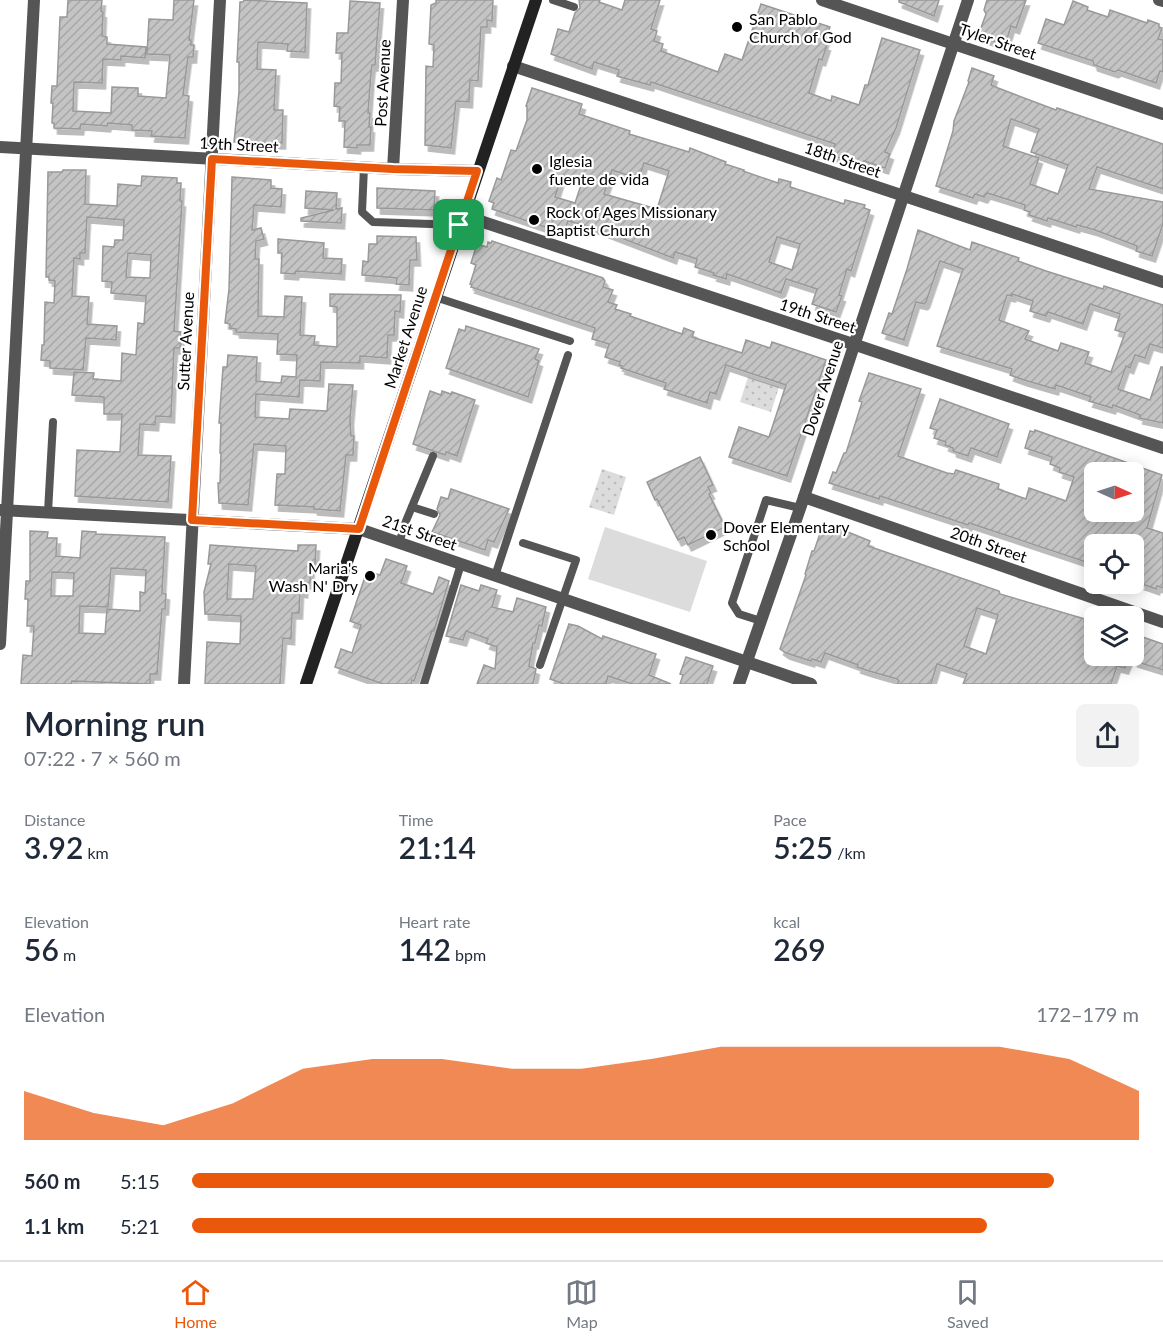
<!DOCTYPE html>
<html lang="en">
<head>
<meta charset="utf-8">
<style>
	:root { --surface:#fff; --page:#f2f2f3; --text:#1f2937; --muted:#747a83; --line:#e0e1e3; --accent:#ea580c }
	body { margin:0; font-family:Lato,sans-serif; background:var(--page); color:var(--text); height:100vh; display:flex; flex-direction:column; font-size:22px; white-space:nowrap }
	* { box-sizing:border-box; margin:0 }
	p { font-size:20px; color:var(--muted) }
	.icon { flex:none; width:33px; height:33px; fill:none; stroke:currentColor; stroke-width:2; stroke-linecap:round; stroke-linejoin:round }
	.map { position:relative; height:684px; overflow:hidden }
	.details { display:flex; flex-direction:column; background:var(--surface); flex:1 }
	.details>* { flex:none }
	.needle { width:39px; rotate:93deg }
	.tools { position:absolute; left:1084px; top:462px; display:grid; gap:12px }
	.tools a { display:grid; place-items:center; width:60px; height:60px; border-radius:9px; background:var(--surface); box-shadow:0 3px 15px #0003; font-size:30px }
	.pin { position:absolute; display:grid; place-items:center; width:51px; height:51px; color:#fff; margin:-26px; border-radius:12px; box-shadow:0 3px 9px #0006 }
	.round { display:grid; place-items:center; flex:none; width:63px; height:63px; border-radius:9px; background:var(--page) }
	.summary { display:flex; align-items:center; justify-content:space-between; height:102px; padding:0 24px }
	h1 { font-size:33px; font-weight:600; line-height:45px }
	.stats { display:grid; grid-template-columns:repeat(3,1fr); gap:9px; height:102px; padding:6px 24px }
	.stats div { display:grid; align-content:center }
	.stats b { font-size:30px; font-weight:600 }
	.stats small { font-size:16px; font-weight:400 }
	.stats p { font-size:16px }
	.chart { height:168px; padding:12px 24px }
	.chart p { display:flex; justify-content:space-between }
	.chart svg { width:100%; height:108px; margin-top:6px; fill:var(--accent); opacity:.7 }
	ul { padding:0 24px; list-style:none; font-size:20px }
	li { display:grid; grid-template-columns:96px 72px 1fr; align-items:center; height:45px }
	li i { height:15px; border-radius:8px; background:var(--accent) }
	.tabs { display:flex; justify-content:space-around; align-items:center; height:84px; border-top:2px solid var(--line); background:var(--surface); font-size:16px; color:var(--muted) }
	.tabs a { display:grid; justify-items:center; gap:3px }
	.tabs .on { color:var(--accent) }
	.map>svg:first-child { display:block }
</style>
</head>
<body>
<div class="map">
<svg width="1163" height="684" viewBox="0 0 1163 684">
	<defs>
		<pattern id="green-dots" width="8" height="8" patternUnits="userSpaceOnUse" patternTransform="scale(1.5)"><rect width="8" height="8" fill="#dcdcdc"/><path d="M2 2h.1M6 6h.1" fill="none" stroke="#bbb" stroke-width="1.8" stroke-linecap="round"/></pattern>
		<pattern id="building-hatch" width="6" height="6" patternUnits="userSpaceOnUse" patternTransform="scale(1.5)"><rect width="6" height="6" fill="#c4c4c4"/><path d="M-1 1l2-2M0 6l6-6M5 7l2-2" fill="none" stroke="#a7a7a7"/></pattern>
		<filter id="shadow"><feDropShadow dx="3.5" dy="6" stdDeviation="0" flood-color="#0004"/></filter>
	</defs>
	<rect width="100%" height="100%" fill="#fff"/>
	<g fill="url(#green-dots)">
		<path d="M748,377L779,387L771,412L740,402Z"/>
		<path d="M602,469L626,477L614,515L589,507Z"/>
	</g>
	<path fill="#dcdcdc" d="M605,527L707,561L690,612L588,579Z"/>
	<g fill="url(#building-hatch)" stroke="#999" stroke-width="1.5" fill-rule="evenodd" filter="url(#shadow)">
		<path d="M68,0H102L101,11L103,12L102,36L107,37V44L146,47L145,58L121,56V60L103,59L102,83L74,82L73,111L111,113L112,87L138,88V96L166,98L170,55L147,54L149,19L173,20L174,0H194L189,40H191V45H194L193,57H188L183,95L189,96L185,138L151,136L152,131L132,130V125L108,123L107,126L81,124L80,129L54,128V123H52L53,103H51L52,86H57L60,17H67Z"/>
		<path d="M244,0L307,3L305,52L287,51L288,44L258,42L257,69L276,70L274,110H283L282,143L234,142L239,92V62H237L240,2H243Z"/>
		<path d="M436,0H493L492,21L487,20V27H481L478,81L470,80L469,102L456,101L451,148L425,145L426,66L433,67L434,45L429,44L431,5L436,3Z"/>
		<path d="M579,0H600L599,2L622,10L625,0H660L651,29L657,31L654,41L663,44L661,51L718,72L725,54L742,60L761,4L830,27L824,44L827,45L822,60L819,59L809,93L831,101L832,96L859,105L865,85H868L882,38L920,50L896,128L885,152L890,154L885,168L864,161L862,165L831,155L835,144L651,82L650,85L620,77L617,76L619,70L594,62L592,69L551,54L558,29L569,32L575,13L580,8Z"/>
		<path d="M899,0H939L934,16L899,2Z"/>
		<path d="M987,0H1026L1016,28L1011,26L1005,45L978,36L986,14L984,10Z"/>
		<path d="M350,1L380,3L375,65H372L371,73L368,113H370L369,127H371L370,145H357V148L344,147L345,121H339L340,107L334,106L335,83H341L342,53H336L337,33H348Z"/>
		<path d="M1073,1L1088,7L1087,10L1108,17L1110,10L1147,23L1148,20L1159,24V27L1162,28L1158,39L1163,40V72L1160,71L1156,83L1118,70L1115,72L1094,65L1093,61L1038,43L1046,19L1064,25Z"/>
		<path d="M972,68L994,76L991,85L998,88L1056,110L1057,108L1163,144V189L1097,167L1089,189L1163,202V224L1152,256L1136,251L1137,246L1095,230L1077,225L1076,227L1048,218L1047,221L1029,215L1030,212L1024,210L1025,205L987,193L984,197L975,194L973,198L936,186L953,131L954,121L969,82L968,81ZM1011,119L1039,129L1031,152L1068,165L1058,194L1030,184L1039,158L1003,146Z"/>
		<path d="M532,88L582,104L579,114L630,131L629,134L689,152L690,148L726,162L725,164L744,170L743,171L778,183L779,179L791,182L790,187L844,204L845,200L865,205L864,208L870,210L851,271L847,269L839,295L842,296L836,312L812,304L817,289L786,279L781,293L727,274L726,279L713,275L714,273L695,267L697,259L675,252L673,258L598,229L568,221L565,229L546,224L545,227L492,209L494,203L489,201L497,178L501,180L511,150L516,151L527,120V106H526ZM644,163L669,171L657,209L604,194L612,170L639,179ZM562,175L582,182L575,203L555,197ZM777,237L800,244L792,270L769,262Z"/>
		<path d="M63,170H86L85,204L117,206L118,184L141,186L142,176L177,178V183H181L180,201H182L174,331L181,332L180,348H174L171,417L156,416L155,425L140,424L138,455L171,456L168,502L75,496L77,450L120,452L122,414H104V397L72,395L74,372L94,373L93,379L121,381L122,353L136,355L138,323L144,324L146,296L111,293L112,282L102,281L103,246L114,247L115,240H123L124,220L87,217L85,253H80V259L74,258L72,296L89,297L87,324L117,326L116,340L86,338L83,370L50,368V361L41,360L42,345H44L45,302L54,303L55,281L49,280V277H46L48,172H62ZM128,253L151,255L150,278L126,277Z"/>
		<path d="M232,177L271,180V188L282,189L281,207L254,205L252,230L261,228L264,239L256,241L255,259H259L258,316L284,317L285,296L302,297L300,335L315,336L314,345L337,347V307L330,306V294L401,295L400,312L395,311L394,335H388L387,358L360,356V363L321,362L320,381L300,380L299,397L256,394L255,417L289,419L290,409L327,411L329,384L353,385L350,420L351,436H354L353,455H346L340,511L314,509V507L275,505L277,474H285L286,446L254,444L248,505L219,503L218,483H220L221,453H220L221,423H219L223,367H227L228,355L257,357L256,381L281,383L282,376L296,377L297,355L277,354L278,334L236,332V329L230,328V324L225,323L229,289Z"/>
		<path d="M377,188L435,191L434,210L377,208Z"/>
		<path d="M306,191L337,193L336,209L342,208L341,223L301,221V218L334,210L305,208Z"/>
		<path d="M918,230L970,250L972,242L1019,258L1018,261L1046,271L1103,289L1104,286L1163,305V348L1150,344L1145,358L1135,355L1130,368L1126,366L1118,389L1150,400L1161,367H1163V423L1139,418L1140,415L1113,405L1112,408L1089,401L1091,397L1056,385L1055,389L1024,380L1010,375L1012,369L937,346L963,269L940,261L926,302L924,304L916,302L904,340L882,333L889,313L892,314L907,269ZM1012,294L1033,301L1030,311L1046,316L1048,312L1083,324L1090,304L1120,314L1115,330L1125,333L1111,372L1085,363L1089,352L1061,343L1058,351L1025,339L1029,331L999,320L1007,295L1012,296Z"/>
		<path d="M377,236L416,237L417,260H410L409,285L396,284L397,278L362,275L363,261L368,262L369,244H377Z"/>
		<path d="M278,239L324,243L323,258L342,259L341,274L296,271L295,274L281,273L282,253H278Z"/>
		<path d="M492,241L603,278L605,281L603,287L613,290L608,302L617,305L615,309L631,314L630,316L682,334L684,328L694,332L692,337L742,353L746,340L770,348L772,342L826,360L787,476L729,457L739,427L769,437L786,385L726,365L716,394L710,392L707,403L664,389L666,383L621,368L622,366L619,365L620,362L605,357L609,344L592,339L595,328L471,287L472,285L470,284L476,265L471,263L477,244L487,247L488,242L491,243Z"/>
		<path d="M466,326L539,349L535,359L539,361L528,397L446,368L459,329L465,331Z"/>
		<path d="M869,373L921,389L898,456L947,473L954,474L956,470L999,484L998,489L1026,499L1029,488L1066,501L1074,477L1059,472L1060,468L1050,464L1052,457L1025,448L1030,431L1034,432L1035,430L1162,475L1147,528L1163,533V588L1157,586L1156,589L1145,585L1141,584L1142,581L1134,579V544H1095V565L969,523L968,525L880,496L879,499L829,483L833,472L836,473L844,453H846L862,402L859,401ZM1095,472H1134V512H1095Z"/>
		<path d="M430,391L441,395L442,391L451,394L452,392L475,400L457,456L446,452L445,455L413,444Z"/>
		<path d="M940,399L1009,424L997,457L971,448L968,456L953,451V448L945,445L946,442L934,438L937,430L930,428Z"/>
		<path d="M700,457L713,485L708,487L711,493L709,494L725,527L688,545L684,537L678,540L657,499L655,500L647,482Z"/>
		<path d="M451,489L509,509L494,542L488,540L485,550L432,532L440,515L437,509L441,497L448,499Z"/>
		<path d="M823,525L837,530L838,528L870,541L868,546L999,591L1000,594L1085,619L1084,622L1095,625V656H1130L1125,668L1117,666L1111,684H963L967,674L937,664L931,684H897L899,681L897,679L869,671L857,667L858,665L825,653L821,662L812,659L811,661L786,653L780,649L806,575L805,574L812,551H814ZM977,608L998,615L986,654L964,646Z"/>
		<path d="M30,531L48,532L47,538H57L56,556L80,558L82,531L96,532V534L165,537L162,593L166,594L165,609H162L157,674H150V684L72,681L71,684H21L23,655L32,656L34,626H27L28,599H25L26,581H30ZM111,568L146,570L145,593L140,592V611L107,609L105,634L79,633L80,606L108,607ZM52,572L74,573L73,596H51Z"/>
		<path d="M210,545L298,551V545H316L315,565H311L310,583H305L304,592L300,591L299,613H292L291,639L283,638L280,684H205L207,642L240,644L241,616L205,614L204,592L211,564H208ZM229,564L256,566L253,599H227Z"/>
		<path d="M386,559L407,566L401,583L433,594L439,577L449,581L434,631H432L414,681L412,680L411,684H383L335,667L341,649L352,653L361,625L350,621L367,571L380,575Z"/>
		<path d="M461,585L479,591L481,585L497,590L492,607L513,612L517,598L546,607L542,626L539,625L535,643H533L529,666L536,669L533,684H477L484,665L495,669L497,647L486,643L488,639L466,631L463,640L446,636Z"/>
		<path d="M569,624L578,626L602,639L603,636L656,654L649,675L671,684H632L608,676L606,684H564L550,679Z"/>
		<path d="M1134,634L1163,644V670L1134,661Z"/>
		<path d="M686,657L713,666L707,684H680L683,675L680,674Z"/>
	</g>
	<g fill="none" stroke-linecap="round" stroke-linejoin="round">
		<g stroke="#555" stroke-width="8">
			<path d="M553,0L574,7"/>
			<path d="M364,167L362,212L373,222L459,225"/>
			<path d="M435,297L570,341"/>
			<path d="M412,507L434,514"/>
			<path d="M48,512L53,422"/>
			<path d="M399,543L406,521L433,456"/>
			<path d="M523,543L576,560L540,665"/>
			<path d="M495,576L568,355"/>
			<path d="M761,621L739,614L732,603L766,500L800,508"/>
			<path d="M424,684L461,564"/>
		</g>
		<g stroke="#555" stroke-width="12">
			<path d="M822,0L1163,114"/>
			<path d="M1159,0L1163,1"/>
			<path d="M513,66L1163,282"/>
			<path d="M0,147L393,169L477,171"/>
			<path d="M393,169L403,0"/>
			<path d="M462,215L853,344L1163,448"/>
			<path d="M804,497L1163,622"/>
			<path d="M0,510L359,529L811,684"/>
			<path d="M0,644L34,0"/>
			<path d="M184,684L220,0"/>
			<path d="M739,684L804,497L968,0"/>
		</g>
		<path stroke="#222" stroke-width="12" d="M306,684C384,457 458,227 536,0"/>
	</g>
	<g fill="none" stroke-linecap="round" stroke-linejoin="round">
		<defs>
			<path id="route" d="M212,159L393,169L477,171L359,529L192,520Z"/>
		</defs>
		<use href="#route" stroke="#fff" stroke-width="12"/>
		<use href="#route" stroke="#ea580c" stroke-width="8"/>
	</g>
	<g fill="#000" stroke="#fff" stroke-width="2">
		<circle cx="737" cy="27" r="6"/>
		<circle cx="537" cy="169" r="6"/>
		<circle cx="534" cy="220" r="6"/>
		<circle cx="711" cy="535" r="6"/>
		<circle cx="370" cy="576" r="6"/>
	</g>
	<g text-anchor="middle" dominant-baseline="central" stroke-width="4.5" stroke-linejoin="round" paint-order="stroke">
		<g font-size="16" fill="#000" stroke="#fff" text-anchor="start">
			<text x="749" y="18">San Pablo<tspan x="749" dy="18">Church of God</tspan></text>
			<text x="549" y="160">Iglesia<tspan x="549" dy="18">fuente de vida</tspan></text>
			<text x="546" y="211">Rock of Ages Missionary<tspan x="546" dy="18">Baptist Church</tspan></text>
			<text x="723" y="526">Dover Elementary<tspan x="723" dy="18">School</tspan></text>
			<text x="358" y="567" text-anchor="end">Maria's<tspan x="358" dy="18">Wash N' Dry</tspan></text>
		</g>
		<g font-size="16" fill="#000" stroke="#fff">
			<text transform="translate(998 41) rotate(19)">Tyler Street</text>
			<text transform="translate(382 83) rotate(-87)">Post Avenue</text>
			<text transform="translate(239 144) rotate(3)">19th Street</text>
			<text transform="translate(843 159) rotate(19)">18th Street</text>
			<text transform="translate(818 315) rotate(18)">19th Street</text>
			<text transform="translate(405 337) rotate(-72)">Market Avenue</text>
			<text transform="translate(185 341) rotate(-87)">Sutter Avenue</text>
			<text transform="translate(822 388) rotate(-72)">Dover Avenue</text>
			<text transform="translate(420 532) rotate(19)">21st Street</text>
			<text transform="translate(989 544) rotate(19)">20th Street</text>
		</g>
	</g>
</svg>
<div class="tools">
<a><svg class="needle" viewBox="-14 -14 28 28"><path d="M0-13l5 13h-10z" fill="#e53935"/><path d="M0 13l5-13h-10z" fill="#747a83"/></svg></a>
<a><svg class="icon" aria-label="locate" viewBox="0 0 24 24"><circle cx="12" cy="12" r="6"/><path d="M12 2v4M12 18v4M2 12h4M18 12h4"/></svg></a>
<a><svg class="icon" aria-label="layers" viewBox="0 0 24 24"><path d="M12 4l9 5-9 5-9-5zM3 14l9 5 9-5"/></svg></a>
</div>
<div class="pin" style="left:459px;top:225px;background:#1e9e55"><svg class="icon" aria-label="arrive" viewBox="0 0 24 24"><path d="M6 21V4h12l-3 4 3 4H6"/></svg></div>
</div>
<section class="details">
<div class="summary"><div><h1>Morning run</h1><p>07:22 · 7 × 560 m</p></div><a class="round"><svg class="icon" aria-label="share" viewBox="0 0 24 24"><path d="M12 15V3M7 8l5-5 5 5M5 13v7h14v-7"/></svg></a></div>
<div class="stats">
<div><p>Distance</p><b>3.92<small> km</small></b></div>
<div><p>Time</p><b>21:14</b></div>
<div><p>Pace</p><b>5:25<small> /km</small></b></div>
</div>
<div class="stats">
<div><p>Elevation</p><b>56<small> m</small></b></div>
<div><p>Heart rate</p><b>142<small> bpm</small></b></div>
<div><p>kcal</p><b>269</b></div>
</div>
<div class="chart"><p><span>Elevation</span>172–179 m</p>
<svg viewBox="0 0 160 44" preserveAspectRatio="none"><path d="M0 44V24L10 33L20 38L30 29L40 15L50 11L60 11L70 15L80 15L90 11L100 6L110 6L120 6L130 6L140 6L150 11L160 24V44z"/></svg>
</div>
<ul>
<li><b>560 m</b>5:15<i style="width:91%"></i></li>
<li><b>1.1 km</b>5:21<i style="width:84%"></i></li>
</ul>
</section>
<nav class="tabs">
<a class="on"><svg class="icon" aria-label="home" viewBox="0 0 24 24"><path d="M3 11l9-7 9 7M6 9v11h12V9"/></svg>Home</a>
<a><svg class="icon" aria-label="map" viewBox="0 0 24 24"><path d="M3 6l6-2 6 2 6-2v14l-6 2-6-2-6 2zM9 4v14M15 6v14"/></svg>Map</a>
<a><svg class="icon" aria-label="saved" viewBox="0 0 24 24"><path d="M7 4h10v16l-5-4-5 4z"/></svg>Saved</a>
</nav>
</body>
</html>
